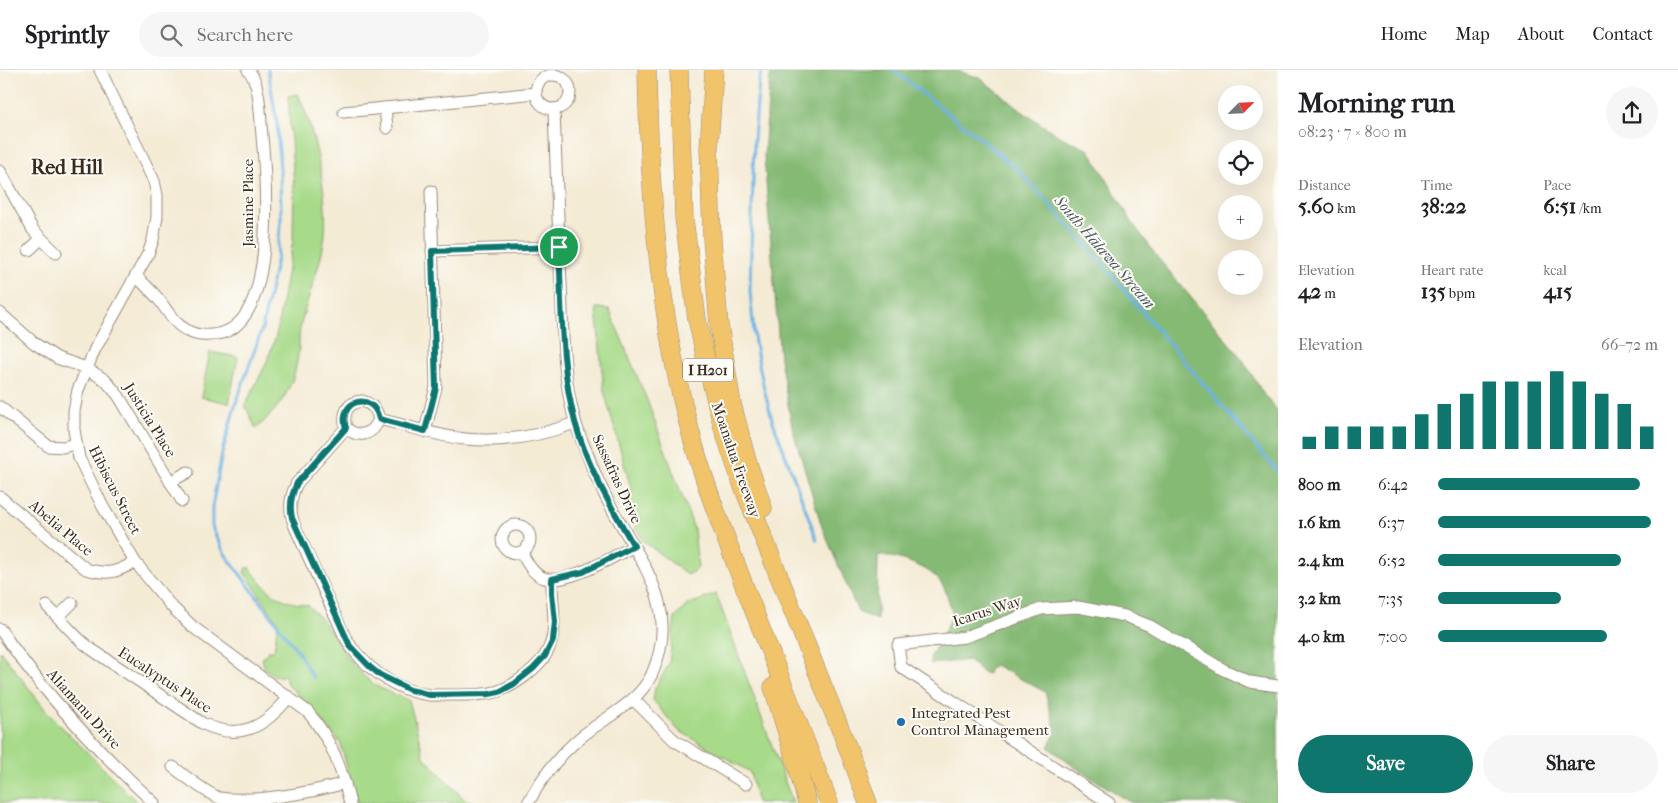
<!DOCTYPE html>
<html lang="en">
<head>
<meta charset="utf-8">
<style>
	:root { --surface:#fff; --page:#f6f6f6; --text:#202124; --muted:#757577; --line:#e0e0e0; --accent:#0f766e }
	body { margin:0; font-family:"IM FELL French Canon",serif; background:var(--page); color:var(--text); height:100vh; display:flex; flex-direction:column; font-size:19px; white-space:nowrap }
	* { box-sizing:border-box; margin:0 }
	p { font-size:16px; color:var(--muted) }
	.icon { flex:none; width:28px; height:28px; fill:none; stroke:currentColor; stroke-width:2; stroke-linecap:round; stroke-linejoin:round }
	.map { position:relative; flex:1; overflow:hidden }
	.panel { display:flex; flex-direction:column; background:var(--surface); width:400px }
	.panel>* { flex:none }
	.needle { width:32px; rotate:66deg }
	.tools { position:absolute; left:1218px; top:15px; display:grid; gap:10px }
	.tools a { display:grid; place-items:center; width:45px; height:45px; border-radius:50%; background:var(--surface); box-shadow:0 5px 20px #0002; font-size:25px }
	.pin { position:absolute; display:grid; place-items:center; width:42px; height:42px; color:#fff; margin:-21px; border:2px solid #fff; border-radius:50%; box-shadow:0 1px 5px #0007 }
	.round { display:grid; place-items:center; flex:none; width:52px; height:52px; border-radius:26px; background:var(--page) }
	.head { display:flex; align-items:center; justify-content:space-between; height:85px; padding:0 20px }
	h1 { font-size:28px; font-weight:700; line-height:38px }
	.figures { display:grid; grid-template-columns:repeat(3,1fr); gap:8px; height:85px; padding:5px 20px }
	.figures div { display:grid; align-content:center }
	.figures b { font-size:21px; font-weight:700 }
	.figures small { font-size:14px; font-weight:400 }
	.figures p { font-size:14px }
	.chart { height:140px; padding:10px 20px }
	.chart p { display:flex; justify-content:space-between }
	.chart svg { width:100%; height:90px; margin-top:5px; stroke:var(--accent); stroke-width:6 }
	.action { display:flex; gap:10px; margin-top:auto; padding:10px 20px }
	.action a { flex:1; height:58px; border-radius:30px; background:var(--accent); color:#fff; font-size:20px; font-weight:700; line-height:58px; text-align:center }
	.action a+a { background:var(--page); color:var(--text) }
	ul { padding:0 20px; list-style:none; font-size:16px }
	li { display:grid; grid-template-columns:80px 60px 1fr; align-items:center; height:38px }
	li i { height:12px; border-radius:6px; background:var(--accent) }
	header { display:flex; align-items:center; gap:30px; box-sizing:border-box; height:70px; padding:0 25px; background:var(--surface); border-bottom:1px solid var(--line) }
	header strong { font-size:24px }
	nav { display:flex; gap:28px; margin-inline-start:auto; font-size:18px }
	.search { width:350px; height:45px; background:var(--page); display:flex; align-items:center; gap:12px; box-sizing:border-box; padding:0 18px; border-radius:28px; color:var(--muted); font-size:19px }
	main { display:flex; flex:1; min-height:0 }
	.map>svg:first-child { display:block }
</style>
</head>
<body>
<header>
<strong>Sprintly</strong>
<div class="search"><svg class="icon" aria-label="search" viewBox="0 0 24 24"><circle cx="10" cy="10" r="6"/><path d="M15 15l6 6"/></svg>Search here</div>
<nav><a>Home</a><a>Map</a><a>About</a><a>Contact</a></nav>
</header>
<main>
<div class="map">
<svg width="1278" height="733" viewBox="0 0 1278 733">
	<rect width="100%" height="100%" fill="#fdfcf7"/>
	<filter id="ink" filterUnits="userSpaceOnUse"><feTurbulence type="fractalNoise" baseFrequency=".02" numOctaves="2"/><feDisplacementMap in="SourceGraphic" scale="10" xChannelSelector="R" yChannelSelector="G"/><feConvolveMatrix kernelMatrix="1 2 1 2 8 2 1 2 1" color-interpolation-filters="sRGB"/></filter>
	<filter id="wash" filterUnits="userSpaceOnUse"><feTurbulence type="fractalNoise" baseFrequency=".0096" numOctaves="4" result="noise"/><feDisplacementMap in="SourceGraphic" scale="20" xChannelSelector="R" yChannelSelector="G"/><feGaussianBlur stdDeviation="1.12" result="paint"/><feColorMatrix in="noise" values="0 0 0 0 0 0 0 0 0 0 0 0 0 0 0 0 0 1.4 0 .05"/><feComposite in="paint" operator="in"/></filter>
	<g filter="url(#wash)">
		<rect width="100%" height="100%" fill="#f4ebd5"/>
		<g fill="#a7da89" stroke="#718254">
			<path d="M298,24C315,60 332,138 323,177C318,203 307,229 301,254C299,263 299,269 299,277C295,316 284,333 256,359L245,335L266,294L276,266L293,171L294,115L288,26Z"/>
			<path d="M596,238L609,239L647,330L694,459L698,498L688,505L643,471L623,434L632,422L604,321Z"/>
			<path d="M210,282L238,287L229,333L201,327Z"/>
			<path d="M246,498H250C268,523 278,532 308,535C316,544 325,554 333,565C344,582 354,600 371,612C383,621 396,625 409,630L424,687L464,729L476,733H357L340,672L306,632L287,614L285,605L277,607L265,599L262,589L268,581L274,580L278,552L244,502Z"/>
			<path d="M716,524L793,733H757L750,702L678,660L653,630L655,618L669,594L675,548L687,535Z"/>
			<path d="M0,581L48,643L138,733H0Z"/>
		</g>
		<path fill="#85ba75" stroke="#60724a" d="M775,0H954L980,8L1027,45L1061,67L1089,80L1134,155L1158,188L1243,290L1264,325L1278,341V733H1132L1073,696L1048,677L1056,662L1045,622L995,595L989,600L988,604L982,602L969,590L931,594L930,588L953,545C949,533 947,519 938,509C927,496 895,486 878,485L877,550L858,542L822,457L792,357L780,289L764,86L770,5Z"/>
		<g fill="none" stroke-linecap="round" stroke-linejoin="round">
			<g stroke="#6db2e3" stroke-width="3">
				<path d="M268,0L277,53L280,100L281,150L277,188L262,259L235,336L222,383L212,437V456L214,462L225,484L299,583L313,608"/>
				<path d="M762,0L759,11L754,69L750,221L755,274L764,319L772,349L817,470"/>
				<path d="M893,0L987,74L1020,102L1081,169L1278,402"/>
			</g>
		</g>
	</g>
	<g filter="url(#ink)">
		<g fill="none" stroke-linecap="round" stroke-linejoin="round">
			<defs>
				<g id="minor">
					<path d="M100,0L154,111L157,125V147L153,170L148,184L95,279L78,320L74,341V360L79,388L103,437L135,492L171,536L193,557L308,642C332,671 341,697 350,733"/>
					<circle cx="553" cy="22" r="17"/>
					<path d="M385,38L387,58"/>
					<path d="M344,42L536,23"/>
					<path d="M0,101L33,160L56,183"/>
					<path d="M29,180L41,169"/>
					<path d="M432,181L559,177"/>
					<path d="M136,206C144,214 153,222 160,231C168,242 175,255 188,261C197,266 208,266 218,264C278,254 266,109 262,66C260,47 261,13 248,0"/>
					<path d="M0,243L34,273L57,288L86,298L105,310L118,325L182,431"/>
					<path d="M362,331C372,334 377,339 379,349C373,365 359,369 346,358C342,344 347,332 362,331Z"/>
					<path d="M0,337L48,376L63,377L75,374"/>
					<path d="M379,349C408,356 436,366 465,369C503,373 540,366 575,353"/>
					<path d="M346,358L297,413C289,429 289,441 295,457L345,567C361,596 397,622 430,625C438,625 446,625 453,625C485,625 499,626 525,606C533,599 541,593 546,584C560,560 551,535 552,509"/>
					<path d="M425,361L436,317L431,121"/>
					<path d="M170,412L188,402"/>
					<path d="M0,427L86,499C108,505 115,503 135,492"/>
					<circle cx="516" cy="469" r="14"/>
					<path d="M521,482C527,492 532,504 544,508C564,516 615,486 634,476"/>
					<path d="M47,536L80,570L91,579L202,653C239,672 265,657 289,627"/>
					<path d="M58,547L72,533"/>
					<path d="M0,559C44,624 97,680 154,733"/>
					<path d="M633,629L674,670L746,714"/>
					<path d="M173,697C188,708 202,720 219,728C253,733 310,723 345,713"/>
					<path d="M528,733C540,711 556,689 575,672C600,649 637,636 652,604C678,545 650,505 622,456C608,433 596,409 587,383C583,374 579,364 576,354C562,309 563,259 561,213C558,155 556,97 554,39"/>
					<path d="M1109,733L901,597L898,575L965,567L1041,539L1078,537L1125,546L1150,556L1224,600L1250,612L1278,616"/>
				</g>
				<g id="highway">
					<path d="M647,0C649,115 658,241 688,353C704,415 728,474 751,533C777,600 804,666 829,733"/>
					<path d="M679,0L684,148L697,249L709,303L723,358L742,414L849,681L868,733"/>
					<path d="M714,0L709,77L712,169L719,255L732,334L746,387L763,438"/>
					<path d="M773,617L798,699L807,733"/>
				</g>
			</defs>
			<use href="#minor" stroke="#988a7a" stroke-width="13"/>
			<use href="#highway" stroke="#988a7a" stroke-width="19"/>
			<use href="#minor" stroke="#fff" stroke-width="11"/>
			<use href="#highway" stroke="#f1c36a" stroke-width="18"/>
		</g>
	</g>
	<g fill="none" stroke-linecap="round" stroke-linejoin="round" filter="url(#ink)">
		<defs>
			<path id="route" d="M559,177C562,235 560,296 575,352C587,396 611,437 634,476L583,502L552,509V523L555,552L553,570L545,586L533,599L514,614L499,622L489,624L430,625L419,622L410,620L380,605L370,597L350,576L292,448C289,435 291,425 297,413L346,358C337,330 373,320 379,349L425,361L436,318L432,181Z"/>
		</defs>
		<use href="#route" stroke="#fff" stroke-width="10"/>
		<use href="#route" stroke="#0f766e" stroke-width="6"/>
	</g>
	<circle fill="#1f6fb2" stroke="#fdfcf7" stroke-width="2" cx="901" cy="652" r="5"/>
	<g text-anchor="middle" dominant-baseline="central" stroke-width="4" stroke-linejoin="round" paint-order="stroke">
		<rect fill="#fdfcf7" stroke="#75695f" stroke-width="1" x="683" y="288.5" width="50" height="23" rx="4"/>
		<g font-size="14" font-weight="bold" fill="#3b2a1e">
			<text x="708" y="300">I H201</text>
		</g>
		<g font-size="15" fill="#3b2a1e" stroke="#fdfcf7">
			<text transform="translate(248 133) rotate(-90)">Jasmine Place</text>
			<text transform="translate(150 350) rotate(58)">Justicia Place</text>
			<text transform="translate(736 390) rotate(71)">Moanalua Freeway</text>
			<text transform="translate(617 409) rotate(65)">Sassafras Drive</text>
			<text transform="translate(115 420) rotate(63)">Hibiscus Street</text>
			<text transform="translate(61 458) rotate(40)">Abelia Place</text>
			<text transform="translate(987 541) rotate(-18)">Icarus Way</text>
			<text transform="translate(165 610) rotate(33)">Eucalyptus Place</text>
			<text transform="translate(84 639) rotate(48)">Aliamanu Drive</text>
		</g>
		<g font-size="15" fill="#3b2a1e" stroke="#fdfcf7" text-anchor="start">
			<text x="911" y="643">Integrated Pest<tspan x="911" dy="17">Control Management</tspan></text>
		</g>
		<g font-size="16" font-style="italic" fill="#4c5a63" stroke="#fdfcf7">
			<text transform="translate(1105 182) rotate(49)">South Hālawa Stream</text>
		</g>
		<g font-size="20" font-weight="bold" fill="#3b2a1e" stroke="#fdfcf7">
			<text x="67" y="97">Red Hill</text>
		</g>
	</g>
</svg>
<div class="tools">
<a><svg class="needle" viewBox="-14 -14 28 28"><path d="M0-13l5 13h-10z" fill="#e53935"/><path d="M0 13l5-13h-10z" fill="#757577"/></svg></a>
<a><svg class="icon" aria-label="locate" viewBox="0 0 24 24"><circle cx="12" cy="12" r="6"/><path d="M12 2v4M12 18v4M2 12h4M18 12h4"/></svg></a>
<a>+</a>
<a>−</a>
</div>
<div class="pin" style="left:559px;top:177px;background:#1e9e55"><svg class="icon" aria-label="arrive" viewBox="0 0 24 24"><path d="M6 21V4h12l-3 4 3 4H6"/></svg></div>
</div>
<section class="panel">
<div class="head"><div><h1>Morning run</h1><p>08:23 · 7 × 800 m</p></div><a class="round"><svg class="icon" aria-label="share" viewBox="0 0 24 24"><path d="M12 15V3M7 8l5-5 5 5M5 13v7h14v-7"/></svg></a></div>
<div class="figures">
<div><p>Distance</p><b>5.60<small> km</small></b></div>
<div><p>Time</p><b>38:22</b></div>
<div><p>Pace</p><b>6:51<small> /km</small></b></div>
</div>
<div class="figures">
<div><p>Elevation</p><b>42<small> m</small></b></div>
<div><p>Heart rate</p><b>135<small> bpm</small></b></div>
<div><p>kcal</p><b>415</b></div>
</div>
<div class="chart"><p><span>Elevation</span>66–72 m</p>
<svg viewBox="0 0 160 44" preserveAspectRatio="none"><path d="M5 44V38M15 44V33M25 44V33M35 44V33M45 44V33M55 44V27M65 44V22M75 44V17M85 44V11M95 44V11M105 44V11M115 44V6M125 44V11M135 44V17M145 44V22M155 44V33"/></svg>
</div>
<ul>
<li><b>800 m</b>6:42<i style="width:92%"></i></li>
<li><b>1.6 km</b>6:37<i style="width:97%"></i></li>
<li><b>2.4 km</b>6:52<i style="width:83%"></i></li>
<li><b>3.2 km</b>7:35<i style="width:56%"></i></li>
<li><b>4.0 km</b>7:00<i style="width:77%"></i></li>
</ul>
<div class="action"><a>Save</a><a>Share</a></div>
</section>
</main>
</body>
</html>
